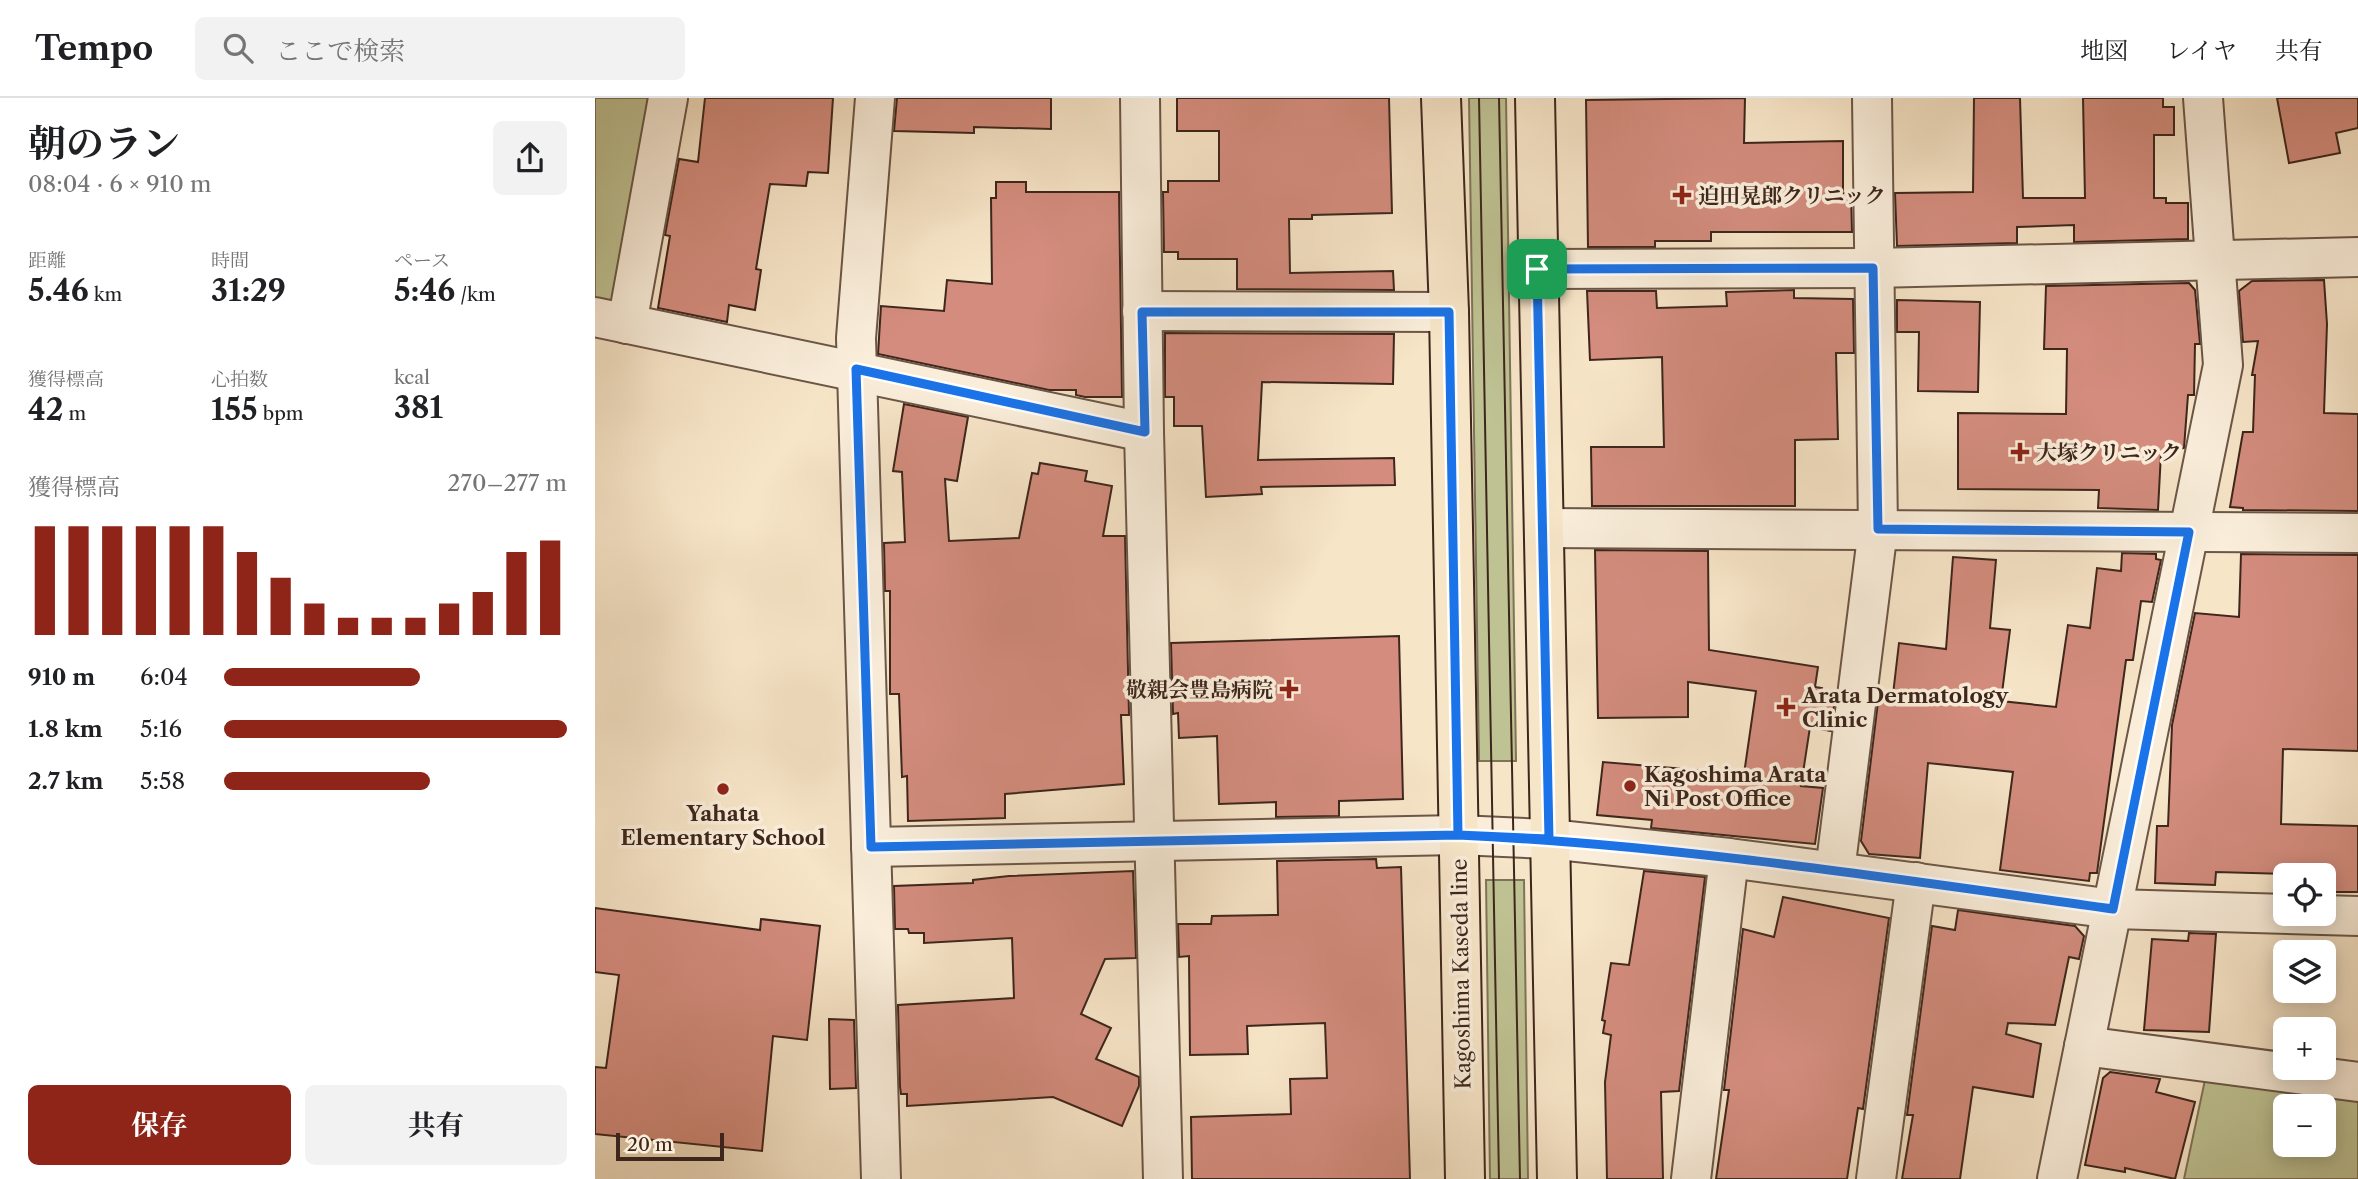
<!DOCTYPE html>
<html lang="ja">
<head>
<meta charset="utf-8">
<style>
	:root { --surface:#fff; --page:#f2f2f2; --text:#202124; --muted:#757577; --line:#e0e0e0; --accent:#8f2418 }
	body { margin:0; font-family:"Libre Caslon Text","Noto Serif JP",serif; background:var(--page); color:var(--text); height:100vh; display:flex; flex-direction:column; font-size:26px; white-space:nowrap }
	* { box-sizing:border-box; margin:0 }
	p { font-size:23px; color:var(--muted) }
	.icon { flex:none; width:38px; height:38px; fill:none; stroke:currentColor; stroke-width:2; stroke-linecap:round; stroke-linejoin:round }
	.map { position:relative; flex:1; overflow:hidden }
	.side { display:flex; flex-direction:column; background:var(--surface); width:595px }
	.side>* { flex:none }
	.tools { position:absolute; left:1678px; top:765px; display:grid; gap:14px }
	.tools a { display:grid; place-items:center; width:63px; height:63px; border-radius:10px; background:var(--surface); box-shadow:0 4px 18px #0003; font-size:35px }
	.scale { position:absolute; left:21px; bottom:18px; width:108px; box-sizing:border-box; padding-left:7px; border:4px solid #3e261c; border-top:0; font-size:19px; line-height:24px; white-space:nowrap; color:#3e261c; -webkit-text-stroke:5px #faeedb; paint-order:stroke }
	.pin { position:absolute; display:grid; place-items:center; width:60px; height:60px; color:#fff; margin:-30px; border-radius:14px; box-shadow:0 4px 10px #0006 }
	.round { display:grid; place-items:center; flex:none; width:74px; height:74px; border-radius:10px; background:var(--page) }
	.overview { display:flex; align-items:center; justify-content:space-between; height:119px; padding:0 28px }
	h1 { font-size:38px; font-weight:700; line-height:52px }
	.metrics { display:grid; grid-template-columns:repeat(3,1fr); gap:10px; height:119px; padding:7px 28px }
	.metrics div { display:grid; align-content:center }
	.metrics b { font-size:30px; font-weight:700 }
	.metrics small { font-size:19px; font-weight:400 }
	.metrics p { font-size:19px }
	.chart { height:196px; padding:14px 28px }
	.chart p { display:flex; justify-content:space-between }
	.chart svg { width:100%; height:126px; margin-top:7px; stroke:var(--accent); stroke-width:6 }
	.button { display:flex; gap:14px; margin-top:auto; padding:14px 28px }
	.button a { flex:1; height:80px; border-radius:10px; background:var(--accent); color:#fff; font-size:28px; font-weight:700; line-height:80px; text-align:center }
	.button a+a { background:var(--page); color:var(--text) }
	ul { padding:0 28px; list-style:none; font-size:23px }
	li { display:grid; grid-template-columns:112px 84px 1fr; align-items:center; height:52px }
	li i { height:18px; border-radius:9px; background:var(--accent) }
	header { display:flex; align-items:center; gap:42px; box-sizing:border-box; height:98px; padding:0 35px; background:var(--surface); border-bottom:2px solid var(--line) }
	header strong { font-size:33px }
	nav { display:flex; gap:38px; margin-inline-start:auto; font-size:24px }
	.search { width:490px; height:63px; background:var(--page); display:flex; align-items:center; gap:18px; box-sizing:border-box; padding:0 24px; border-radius:10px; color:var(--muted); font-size:26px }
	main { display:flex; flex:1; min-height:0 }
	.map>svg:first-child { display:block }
</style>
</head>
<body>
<header>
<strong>Tempo</strong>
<div class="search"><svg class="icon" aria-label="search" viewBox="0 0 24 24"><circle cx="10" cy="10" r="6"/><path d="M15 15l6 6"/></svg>ここで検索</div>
<nav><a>地図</a><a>レイヤ</a><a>共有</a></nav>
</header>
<main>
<section class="side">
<div class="overview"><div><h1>朝のラン</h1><p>08:04 · 6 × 910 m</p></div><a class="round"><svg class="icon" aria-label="share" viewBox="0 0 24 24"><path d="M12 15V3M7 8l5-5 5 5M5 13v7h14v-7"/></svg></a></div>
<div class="metrics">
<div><p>距離</p><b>5.46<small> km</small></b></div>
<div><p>時間</p><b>31:29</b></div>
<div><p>ペース</p><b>5:46<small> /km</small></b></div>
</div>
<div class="metrics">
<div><p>獲得標高</p><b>42<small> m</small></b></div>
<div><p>心拍数</p><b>155<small> bpm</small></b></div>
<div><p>kcal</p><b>381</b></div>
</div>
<div class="chart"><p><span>獲得標高</span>270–277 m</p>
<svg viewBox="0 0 160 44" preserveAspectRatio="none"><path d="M5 44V6M15 44V6M25 44V6M35 44V6M45 44V6M55 44V6M65 44V15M75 44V24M85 44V33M95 44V38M105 44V38M115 44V38M125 44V33M135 44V29M145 44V15M155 44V11"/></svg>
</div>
<ul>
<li><b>910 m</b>6:04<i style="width:57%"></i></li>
<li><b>1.8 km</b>5:16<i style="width:100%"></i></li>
<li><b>2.7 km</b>5:58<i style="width:60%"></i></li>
</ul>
<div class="button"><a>保存</a><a>共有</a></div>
</section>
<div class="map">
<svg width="1763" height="1081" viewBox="0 0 1763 1081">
	<rect width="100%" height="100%" fill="#f7e5c8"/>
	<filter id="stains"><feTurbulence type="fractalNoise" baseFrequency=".00286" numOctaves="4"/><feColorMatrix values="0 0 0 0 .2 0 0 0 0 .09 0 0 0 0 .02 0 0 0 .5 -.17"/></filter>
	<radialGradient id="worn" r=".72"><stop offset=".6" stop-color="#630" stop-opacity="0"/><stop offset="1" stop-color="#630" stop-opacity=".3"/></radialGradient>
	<g fill="#bfc394" stroke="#7e7458" stroke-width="2" fill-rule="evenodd">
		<path d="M0,0H58L22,199L15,206L0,203Z"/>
		<path d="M874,0H911L921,663H884Z"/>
		<path d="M929,782L933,1081H895L891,782Z"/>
		<path d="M1611,977L1763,998V1081H1589ZM1690,1008H1729V1046H1690Z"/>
	</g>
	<g fill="#d38c7d" stroke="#3e261c" stroke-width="2">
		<path d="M110,0H238L233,75L213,74L211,88L175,86L161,171L166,172L160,212L134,207L132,224L63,210L75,138L70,137L84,61L103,64Z"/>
		<path d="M302,0H456V31L379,29V35L299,33Z"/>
		<path d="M582,0H794L797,115L717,117V121H694L695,175L798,173L799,192L642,191V161H583V154H569L568,94H573V83H624V33H582Z"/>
		<path d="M1150,0L1149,45L1248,43V95H1256L1257,134H1116V143H1060V149H993L991,2Z"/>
		<path d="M1379,0H1425L1428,100H1490L1488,0H1568V9H1579V37H1559V100H1571V105H1593V141L1479,144V127L1422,129V145L1302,148L1300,95L1378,94Z"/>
		<path d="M1682,0H1763V30L1741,35L1745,55L1694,65Z"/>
		<path d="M401,84H431V94H524L527,299H490L481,297V292H454L283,256L286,208L349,213L352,182L397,186L396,100H401Z"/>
		<path d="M1729,182L1732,226L1729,315L1763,316V413L1648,412V410L1635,409L1648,334H1658L1660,277H1657L1663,243L1648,244L1644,193L1657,183Z"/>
		<path d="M1594,185L1600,192L1605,246H1600L1599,297H1593L1589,350L1566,355L1563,412L1503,410L1504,392L1363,391V315L1471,316L1472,251H1449L1451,188Z"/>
		<path d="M1199,192V200L1258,201L1259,255H1241L1243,341L1200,342V408H997L996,349H1069L1067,259L995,262L992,193H1061L1062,210L1132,208L1131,194Z"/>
		<path d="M1302,202L1385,204L1383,294L1323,293L1324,234H1302Z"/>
		<path d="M570,235L799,236L798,286L667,284L663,362L799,360L800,387L666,389L667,396L611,399L607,328H579V299H570Z"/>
		<path d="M309,306L373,319L362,383L350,381L354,443L424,440L437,375L443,376L445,365L492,373L490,383L517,388L508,438H530L534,617H526L529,686L410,696V720L313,723L312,678L307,679L304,596H295V493H290L289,445L310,444L307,374L298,373Z"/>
		<path d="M1000,452L1113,453L1114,552L1223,569L1220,589L1227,590L1226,597L1240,599L1236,633L1215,629L1206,688L1228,690L1220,746L1056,730L1057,722L1002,717L1008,664L1149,676L1161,593L1093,584V619L1003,620Z"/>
		<path d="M1527,455L1561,456V461L1566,462L1557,504L1546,503L1538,562H1531L1502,775H1495L1494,783L1405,772L1418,674L1333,665L1325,760L1274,756L1266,743L1283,604L1297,605L1304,545L1351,551L1358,459L1401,462L1395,530L1415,532L1406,603L1461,609L1473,527L1495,530L1502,470L1526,473Z"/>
		<path d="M1646,456L1763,457V653L1688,651L1686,726L1763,728V794H1729V777L1621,774L1620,787L1560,785L1562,728H1573L1577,627L1600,515L1644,519Z"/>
		<path d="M804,538L808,701L744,703V718L681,719V704L624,706L622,638L584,640L583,615L578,616L576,545Z"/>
		<path d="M781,761L782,770L806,769L815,1081H597L596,1019L696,1016L695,981L732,980L730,925L652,928L653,956L595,957L594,858L584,859L583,826H616L617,818L683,817L682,763Z"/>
		<path d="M538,773L541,860L510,861L486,916L516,930L501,961L544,979V988L527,1028L458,999L312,1008V996H306L305,989L303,907L419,900L417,840L329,845V835H314L313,831H300L299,788L378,785V782L414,778Z"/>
		<path d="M1049,773L1110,779L1084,993L1066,994L1068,1081H1012L1010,984L1016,937L1008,935L1010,923L1007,922L1016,865L1034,867Z"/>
		<path d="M1188,799L1294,820L1268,1011L1263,1010L1252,1081H1121L1134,992H1129L1148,831L1179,839Z"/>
		<path d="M0,810L165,832L166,821L225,828L212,942L178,938L167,1053L0,1036V969L11,970L24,877L0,874Z"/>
		<path d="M1363,812L1480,828L1489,838L1484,861L1474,859L1460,927L1413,925L1411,936L1446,946L1438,999L1378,989L1365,1081H1307L1318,1017H1312L1337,828L1360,832Z"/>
		<path d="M1594,835L1621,836L1614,934L1549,932L1557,841L1593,843Z"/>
		<path d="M234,921L259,922L261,990L235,991Z"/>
		<path d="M1515,974L1565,981L1561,994L1600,1004L1580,1081L1530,1070V1074L1490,1067L1508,980Z"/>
	</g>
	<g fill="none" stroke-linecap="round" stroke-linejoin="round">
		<defs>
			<g id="minor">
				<path d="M280,0L261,240L286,1081"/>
				<path d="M545,0L549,334L568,1081"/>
				<path d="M941,171L1278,170L1763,159"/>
				<path d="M547,213L854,214"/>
				<path d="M0,219L549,334"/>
				<path d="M32,226L73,0"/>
				<path d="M950,430L1763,435"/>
				<path d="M276,749L863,737L954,741L1134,760L1518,811L1763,818"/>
				<path d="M1240,773L1283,431L1277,0"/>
				<path d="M1489,948L1763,984"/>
				<path d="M1096,1081L1134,760"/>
				<path d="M1281,1081L1321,784"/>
				<path d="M1462,1081L1628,267L1608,0"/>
			</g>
			<g id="primary">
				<path d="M846,0L854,214L870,1081"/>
				<path d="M940,0L962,1081"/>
			</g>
		</defs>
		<use href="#minor" stroke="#6c5647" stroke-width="42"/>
		<use href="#primary" stroke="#3e261c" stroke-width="42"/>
		<use href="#minor" stroke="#faeedb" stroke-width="38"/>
		<use href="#primary" stroke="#f7e5c8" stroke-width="38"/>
		<g stroke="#3e261c" stroke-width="2">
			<path d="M884,0L904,1081"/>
			<path d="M904,0L925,1081"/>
		</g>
	</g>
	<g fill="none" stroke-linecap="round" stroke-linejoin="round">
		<defs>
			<path id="route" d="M942,171L954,741L863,737L854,214H547L550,334L261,271L276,749L863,737C1082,747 1300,781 1518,811L1594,434L1283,431L1278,170L942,171"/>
		</defs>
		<use href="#route" stroke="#fff" stroke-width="14"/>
		<use href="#route" stroke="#1a73e8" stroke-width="9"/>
	</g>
	<g fill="#8f2418" stroke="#faeedb" stroke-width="2.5">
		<path d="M1083.5 86.5h7v7h7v7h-7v7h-7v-7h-7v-7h7z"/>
		<path d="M1421.5 343.5h7v7h7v7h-7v7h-7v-7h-7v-7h7z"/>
		<path d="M690.5 580.5h7v7h7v7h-7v7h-7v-7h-7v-7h7z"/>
		<path d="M1187.5 598.5h7v7h7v7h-7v7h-7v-7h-7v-7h7z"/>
		<circle cx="1035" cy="688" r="7"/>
		<circle cx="128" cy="691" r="7"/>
	</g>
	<g text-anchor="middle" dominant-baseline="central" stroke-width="7" stroke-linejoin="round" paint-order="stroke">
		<g font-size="21" font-weight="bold" fill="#3e261c" stroke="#faeedb" text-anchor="start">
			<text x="1103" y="97">迫田晃郎クリニック</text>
			<text x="1441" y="354">大塚クリニック</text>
			<text x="678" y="591" text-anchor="end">敬親会豊島病院</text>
			<text x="1207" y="597">Arata Dermatology<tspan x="1207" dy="24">Clinic</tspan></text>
			<text x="1049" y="676">Kagoshima Arata<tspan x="1049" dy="24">Ni Post Office</tspan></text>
			<text x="128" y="715" text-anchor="middle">Yahata<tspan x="128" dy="24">Elementary School</tspan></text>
		</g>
		<g font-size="21" fill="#3e261c" stroke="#faeedb">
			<text transform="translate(866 876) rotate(-91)">Kagoshima Kaseda line</text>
		</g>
	</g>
	<rect width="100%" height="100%" filter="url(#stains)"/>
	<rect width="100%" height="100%" fill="url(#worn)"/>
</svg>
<div class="tools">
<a><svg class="icon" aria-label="locate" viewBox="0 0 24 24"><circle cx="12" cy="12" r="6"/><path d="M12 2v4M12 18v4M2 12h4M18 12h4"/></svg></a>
<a><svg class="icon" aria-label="layers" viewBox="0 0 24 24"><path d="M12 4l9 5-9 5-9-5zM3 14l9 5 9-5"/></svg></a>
<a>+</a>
<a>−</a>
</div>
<div class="scale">20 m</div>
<div class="pin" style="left:942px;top:171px;background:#1e9e55"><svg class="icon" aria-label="arrive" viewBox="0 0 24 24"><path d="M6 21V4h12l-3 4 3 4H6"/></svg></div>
</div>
</main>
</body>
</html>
